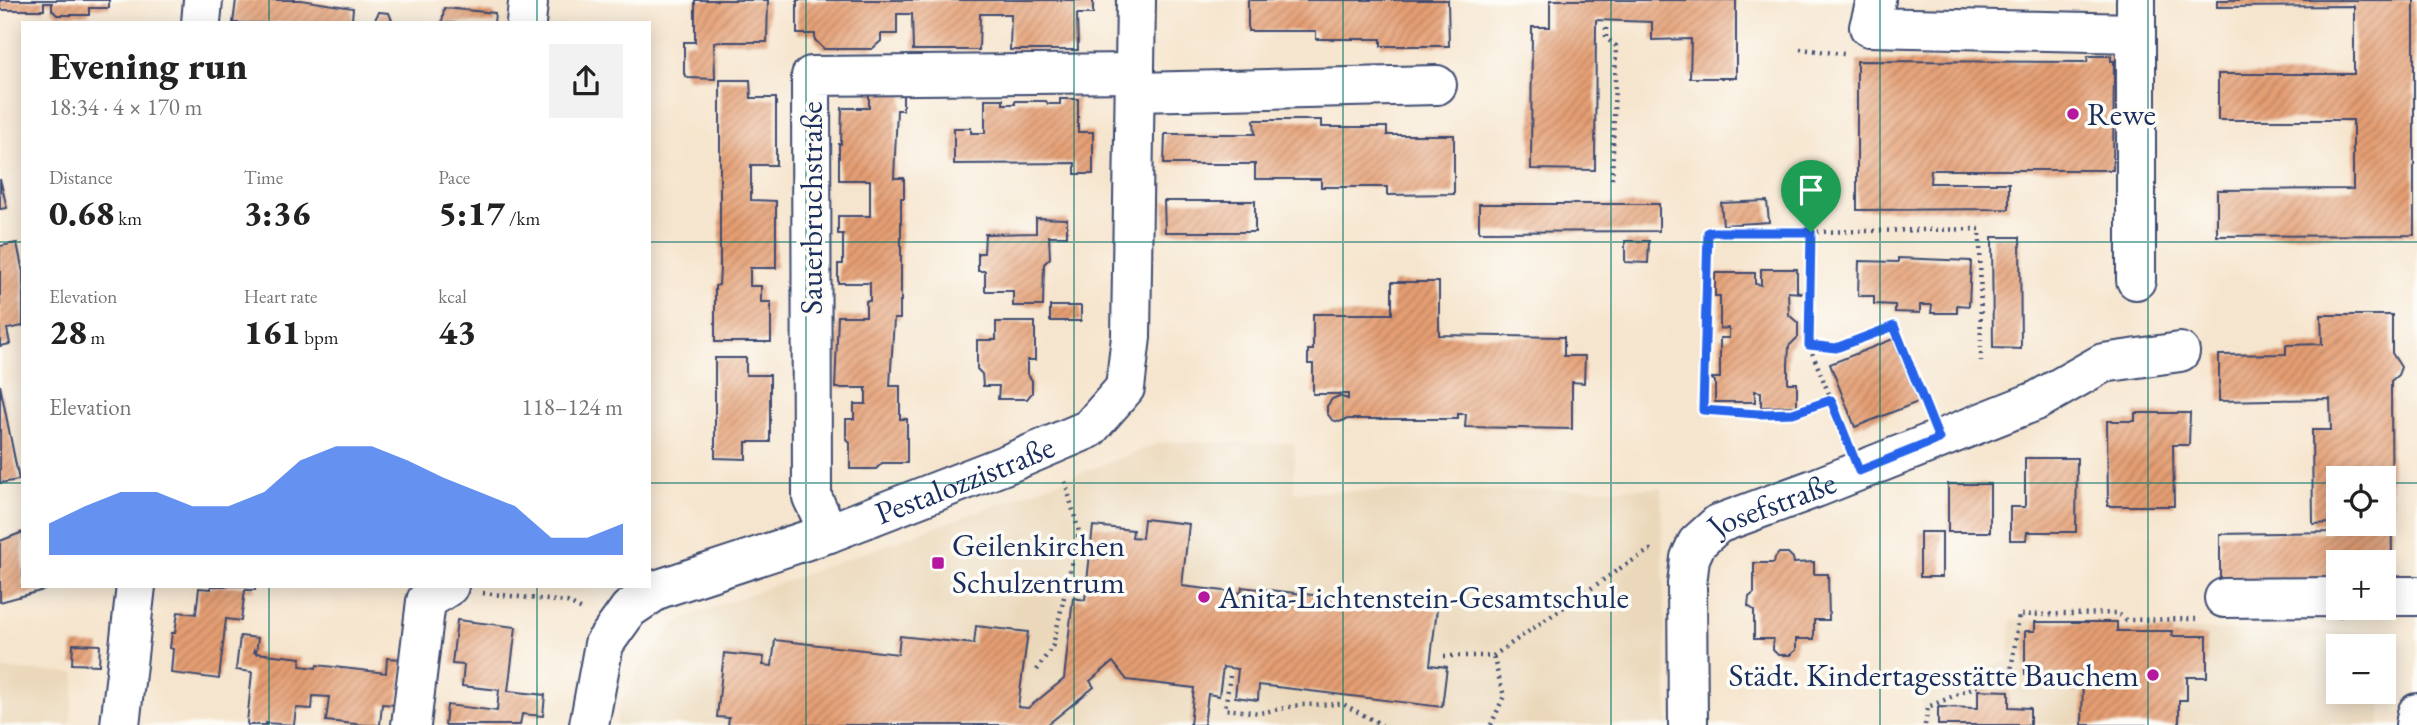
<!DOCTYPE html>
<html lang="en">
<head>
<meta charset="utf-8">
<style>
	:root { --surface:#fff; --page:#f2f2f2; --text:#222; --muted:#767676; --accent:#2563eb }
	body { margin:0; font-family:"EB Garamond",serif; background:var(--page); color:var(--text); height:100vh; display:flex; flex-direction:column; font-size:26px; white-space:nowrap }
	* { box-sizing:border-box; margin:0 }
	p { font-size:23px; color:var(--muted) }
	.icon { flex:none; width:38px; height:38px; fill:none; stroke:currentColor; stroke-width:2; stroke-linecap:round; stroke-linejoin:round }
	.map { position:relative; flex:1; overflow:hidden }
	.panel { position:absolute; left:21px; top:21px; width:630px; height:567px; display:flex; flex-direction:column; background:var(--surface); border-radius:0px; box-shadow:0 4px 18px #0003 }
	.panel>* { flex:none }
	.buttons { position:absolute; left:2326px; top:466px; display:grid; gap:14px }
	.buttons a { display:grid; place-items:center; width:70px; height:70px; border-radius:0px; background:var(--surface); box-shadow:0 4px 18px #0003; font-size:35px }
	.pin { position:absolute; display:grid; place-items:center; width:60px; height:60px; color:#fff; margin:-72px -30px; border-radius:50% 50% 50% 0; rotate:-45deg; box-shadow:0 0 7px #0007 }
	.pin .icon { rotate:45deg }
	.round { display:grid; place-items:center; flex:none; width:74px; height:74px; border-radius:0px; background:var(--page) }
	.headline { display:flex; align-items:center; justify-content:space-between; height:119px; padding:0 28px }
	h1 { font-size:38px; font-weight:800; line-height:52px }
	.stats { display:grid; grid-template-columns:repeat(3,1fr); gap:10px; height:119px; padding:7px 28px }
	.stats div { display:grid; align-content:center }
	.stats b { font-size:35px; font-weight:800 }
	.stats small { font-size:19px; font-weight:400 }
	.stats p { font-size:19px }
	.chart { height:196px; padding:14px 28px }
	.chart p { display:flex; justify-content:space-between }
	.chart svg { width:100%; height:126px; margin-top:7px; fill:var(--accent); opacity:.7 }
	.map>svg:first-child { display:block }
</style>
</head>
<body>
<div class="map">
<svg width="2417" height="725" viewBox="0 0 2417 725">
	<defs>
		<pattern id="building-hatch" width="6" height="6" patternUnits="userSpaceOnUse" patternTransform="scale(1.75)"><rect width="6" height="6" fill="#e59e72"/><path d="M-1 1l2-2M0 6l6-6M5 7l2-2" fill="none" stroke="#b98161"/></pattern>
	</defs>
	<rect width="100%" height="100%" fill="#fdfcf7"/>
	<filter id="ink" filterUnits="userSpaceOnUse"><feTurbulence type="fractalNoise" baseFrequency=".0143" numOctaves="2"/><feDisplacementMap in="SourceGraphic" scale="14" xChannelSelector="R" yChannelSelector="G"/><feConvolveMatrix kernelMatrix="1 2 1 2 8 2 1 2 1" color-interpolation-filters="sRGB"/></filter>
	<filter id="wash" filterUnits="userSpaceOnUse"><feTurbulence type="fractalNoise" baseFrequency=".00686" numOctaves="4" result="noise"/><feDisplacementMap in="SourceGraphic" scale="28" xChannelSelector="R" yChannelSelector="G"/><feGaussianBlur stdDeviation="1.57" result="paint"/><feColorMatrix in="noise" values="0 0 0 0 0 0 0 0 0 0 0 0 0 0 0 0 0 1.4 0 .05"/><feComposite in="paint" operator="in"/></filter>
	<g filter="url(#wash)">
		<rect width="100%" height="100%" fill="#f6e5ce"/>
		<g fill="#ebd8ba" fill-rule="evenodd">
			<path d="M1163,442L1295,443L1294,492L1661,488L1668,725H616L618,708L648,655L674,625L692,615L1009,500Z"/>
			<path d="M2011,620L2119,621V628L2390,633L2380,725H1922L1921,694L2009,660ZM2338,646H2384V691H2338Z"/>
			<path d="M0,669L76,673L70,725H0Z"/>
		</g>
		<g id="blocks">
			<g fill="url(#building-hatch)" fill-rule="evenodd">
				<path d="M0,0H109V8H89V15H57L52,10V3H44V10H0Z"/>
				<path d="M236,0H301L353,8L352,19L367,23H233Z"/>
				<path d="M695,0H768L767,42H714L715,79L688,78L684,74V42H695Z"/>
				<path d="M797,0H1093V14H1077L1078,50H1010L1011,14H980L979,50H913L912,14H897V34H881V41L872,49H824L815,40V34H797Z"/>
				<path d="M1248,0H1448L1449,46H1381V39H1316V31H1248Z"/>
				<path d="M1550,0H1736V78H1690L1691,39L1652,40V22L1596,20L1595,170L1531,169L1532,27H1550Z"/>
				<path d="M2217,0H2414V235L2217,236V190L2353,189V120H2218V74H2354V6L2217,7Z"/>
				<path d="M444,8L495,13L494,23H442Z"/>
				<path d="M379,12L389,13L393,23H373Z"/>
				<path d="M2088,56H2111V61H2114L2113,170H1931L1930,183H2009V209L1857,210V61L2087,62Z"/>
				<path d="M720,80H750L751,98H776V165H751V200L776,201V268H750V286H761V302H771V342H715V286L719,285L720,268Z"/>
				<path d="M869,90H903V110H897L894,178H904V198H901V301H900V319H894L890,386H900V419H907V463H882L876,469H850V443L846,439V419H854V404H866V388H835L838,316H866V301H870V283H838V264H843V234H838V216H870V180H839V144H841L842,108H869Z"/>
				<path d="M985,99H1003V104H1015V101H1046L1048,104H1060V99H1078V132H1093V174H1075V163L954,164V128H971V133H985Z"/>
				<path d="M1254,120H1321V127H1387V135H1454V194L1387,195V187H1321V179H1255V164H1164L1165,134H1255Z"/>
				<path d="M0,179L7,208L0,209Z"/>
				<path d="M1164,201H1255V232H1165Z"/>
				<path d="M1767,201L1769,222L1723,225L1721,203Z"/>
				<path d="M1479,204H1659V231L1479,232Z"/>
				<path d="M1036,218L1067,219V236H1049L1050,258L1044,264L1043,306H1013V291H985V271H978V253H984L985,234L1036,233Z"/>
				<path d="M1992,237H2020L2021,349L1993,348Z"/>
				<path d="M1625,241H1649L1648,263L1625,262Z"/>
				<path d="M17,243L23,272V326L7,329L10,344L0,346V246Z"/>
				<path d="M1898,258L1971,261L1969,306L1957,305V313H1931L1932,305H1920V313L1895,312V305L1874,304V296H1858L1859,261L1898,262Z"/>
				<path d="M1761,269H1797V291L1802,293L1788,292L1789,315L1798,323V337L1789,346L1788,365V383H1797V406L1761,407V392L1755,391V402H1715V381L1710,378H1720V338H1729V328L1720,329V296H1715V273H1755V284L1761,285Z"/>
				<path d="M1392,282H1439V335L1564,337V356H1585L1584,383L1572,382V429L1465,427L1466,414H1458V419H1348L1339,422L1332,420L1327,413V406L1332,399L1339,396L1348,399V394H1313V364H1308V350H1313V314H1392Z"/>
				<rect x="1050" y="306" width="31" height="15"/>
				<path d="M2321,315H2392V353L2401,367L2398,375L2391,381L2392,584L2384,585V562H2338V580L2220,582V534L2332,532V523L2313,524L2312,430H2331L2330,399L2219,401V355L2286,354V345L2322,344ZM2338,478H2384V523H2338Z"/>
				<path d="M996,322H1035V360H1027V374L1032,380V393L1027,399H998L999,386H983L982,374L977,369V340H996Z"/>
				<path d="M1893,339L1918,402L1855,427L1830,364Z"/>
				<path d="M715,358H746V375H770V442H746V459L715,458Z"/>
				<path d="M0,385L19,480L0,483Z"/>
				<path d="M2135,413H2190L2189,445H2173L2174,506H2108L2107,421H2135Z"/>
				<path d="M2025,458H2077L2076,532H2027L2026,540H2010V507H2025Z"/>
				<rect x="1948" y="484" width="42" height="48"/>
				<path d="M1144,519L1189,524L1182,586L1241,593L1242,587L1437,609L1430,665L1447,667L1442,707L1259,685L1258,700L1235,697L1238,669L1223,667L1219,696L1208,694L1204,725H1190L1194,688L1127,680L1113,662L1090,681L1094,687L1047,725H728L729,718L717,717L724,653L764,657L763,665L772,666L775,640L898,654L900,636L974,644L976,626L1028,632L1018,707L1028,708L1064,679L1073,598L1085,600L1093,526L1133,530L1132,537L1142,538Z"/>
				<path d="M23,532V586L55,587L0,602V541Z"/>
				<rect x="1920" y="532" width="22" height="45"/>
				<path d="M1779,553H1788L1793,558L1794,563L1814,562V574H1828L1829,620H1814V639H1796V650L1790,655H1778L1773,650V639H1754V610L1748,606L1749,597L1754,593V563H1774L1775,558Z"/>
				<path d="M211,586H255V590H245L241,621L226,619L219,679L171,673L173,649L170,648L172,633H175L178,612L196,614L199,588L211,589Z"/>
				<path d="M457,620L516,627L508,691L545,695L543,716L522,714L520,725H445L447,705L497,711L499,690L462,686L464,665L452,664Z"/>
				<path d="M2035,622H2117V631H2173L2172,636H2207V677H2187V700H2179V725H2082L2083,675H2025V631H2035Z"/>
				<path d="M240,636L258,638L256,653L254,650V652L256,653L301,658L300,666L316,668L317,665L386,673L387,658L403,659L398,705L382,704L380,725H365L326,721L329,697L313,696L312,709L296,708L294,725L266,723V725H248L247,723L252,672L236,670Z"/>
				<path d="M73,644L100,645L99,665L72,664Z"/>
				<path d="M1978,690L2009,691V707L2030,708V725H1938V707L1978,708Z"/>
			</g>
		</g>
	</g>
	<g filter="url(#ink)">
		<use href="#blocks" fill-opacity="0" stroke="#3c4a6f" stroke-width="2"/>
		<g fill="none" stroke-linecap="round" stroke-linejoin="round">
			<defs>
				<g id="minor">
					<path d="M1876,0L1869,27L2136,33"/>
					<path d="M2136,0V280"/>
					<path d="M201,23L203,0"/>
					<path d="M526,23L528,3"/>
					<path d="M1135,92L1437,85"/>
					<path d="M829,533L812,497L811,76L1134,73"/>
					<path d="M2384,596H2417"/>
					<path d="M2224,598L2338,597"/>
					<path d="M120,725L136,586"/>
					<path d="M411,725L426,601L449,586"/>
					<path id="s1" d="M589,725L604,644L629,609L659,589L829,533L1007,464L1089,429L1125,388L1131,337L1136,0"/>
					<path id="s2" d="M1688,725L1687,584L1690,558L1697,543L1718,524L1816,488L2036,401L2103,363L2180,352"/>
					<path d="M2415,725L2417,713"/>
				</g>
			</defs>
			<use href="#minor" stroke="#3c4a6f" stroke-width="42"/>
			<g stroke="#3c4a6f" stroke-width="4.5" stroke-dasharray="2 5" stroke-linecap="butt">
				<path d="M1606,28V38L1616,46L1612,184"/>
				<path d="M1800,49L1844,54"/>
				<path d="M1810,232L1980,229L1981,361"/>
				<path d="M1810,345L1836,348L1894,326L1927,408"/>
				<path d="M1831,400L1793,413L1758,414L1703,410L1708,232H1810L1809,345L1846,436"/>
				<path d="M483,593L567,602L584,611"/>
				<path d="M1444,656H1493L1622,567L1650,550L1655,551"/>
				<path d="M1037,670L1053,645L1079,532L1064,478"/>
				<path d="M1230,676L1225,709L1260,713L1299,705L1343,704L1382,725"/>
				<path d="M1491,725L1504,696L1493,656"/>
				<path d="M1925,725L1928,707L2011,671L2019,615L2117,613L2126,620L2196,619"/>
			</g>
			<use href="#minor" stroke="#fff" stroke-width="38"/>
		</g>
	</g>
	<g fill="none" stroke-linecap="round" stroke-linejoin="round" filter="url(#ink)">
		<defs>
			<path id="route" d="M1708,232H1811L1809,345L1836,348L1894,326L1939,439L1859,471L1831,400L1793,413L1758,414L1703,410Z"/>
		</defs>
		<use href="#route" stroke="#fff" stroke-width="14"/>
		<use href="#route" stroke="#2563eb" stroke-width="9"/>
	</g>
	<path fill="none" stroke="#0f766e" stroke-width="2" stroke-opacity="0.55" d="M269,0V23M537,0V23M806,0V725M1074,0V725M1343,0V725M1611,0V725M1880,0V725M2148,0V725M0,242H23M649,242H2417M0,483H23M649,483H2338M2384,483H2417M269,586V725M537,586V725"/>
	<g fill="#b5179e" stroke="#fdfcf7" stroke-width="2.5">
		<circle cx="2073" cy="114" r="7"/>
		<rect x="931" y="556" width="14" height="14" rx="3.5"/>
		<circle cx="1204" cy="597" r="7"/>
		<circle cx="2153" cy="675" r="7"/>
	</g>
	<g text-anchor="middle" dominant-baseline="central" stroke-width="7" stroke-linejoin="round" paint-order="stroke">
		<g font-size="32" fill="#1b2f5e" stroke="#fdfcf7" text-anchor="start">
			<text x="2087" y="114">Rewe</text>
			<text x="952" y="545">Geilenkirchen<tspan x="952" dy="37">Schulzentrum</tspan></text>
			<text x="1218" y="597">Anita-Lichtenstein-Gesamtschule</text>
			<text x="2139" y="675" text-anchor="end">Städt. Kindertagesstätte Bauchem</text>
		</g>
		<g font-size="32" fill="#1b2f5e" stroke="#fdfcf7">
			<text transform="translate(811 208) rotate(-90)">Sauerbruchstraße</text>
			<text stroke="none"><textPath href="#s1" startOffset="486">Pestalozzistraße</textPath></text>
			<text stroke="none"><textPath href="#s2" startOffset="270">Josefstraße</textPath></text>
		</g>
	</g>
</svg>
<div class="buttons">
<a><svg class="icon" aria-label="locate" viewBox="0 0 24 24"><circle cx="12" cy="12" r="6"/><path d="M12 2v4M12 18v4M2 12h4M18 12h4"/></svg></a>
<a>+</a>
<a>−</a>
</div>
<div class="pin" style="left:1811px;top:232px;background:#1e9e55"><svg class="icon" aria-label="arrive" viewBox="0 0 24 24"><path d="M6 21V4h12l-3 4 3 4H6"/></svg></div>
<section class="panel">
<div class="headline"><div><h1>Evening run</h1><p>18:34 · 4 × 170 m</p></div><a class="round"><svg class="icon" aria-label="share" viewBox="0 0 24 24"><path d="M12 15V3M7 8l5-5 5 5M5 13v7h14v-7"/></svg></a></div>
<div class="stats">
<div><p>Distance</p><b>0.68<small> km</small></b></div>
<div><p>Time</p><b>3:36</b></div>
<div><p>Pace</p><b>5:17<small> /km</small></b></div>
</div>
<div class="stats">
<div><p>Elevation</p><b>28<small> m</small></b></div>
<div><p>Heart rate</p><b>161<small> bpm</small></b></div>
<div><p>kcal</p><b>43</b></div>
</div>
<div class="chart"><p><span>Elevation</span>118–124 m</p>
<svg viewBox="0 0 160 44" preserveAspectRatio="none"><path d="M0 44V33L10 27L20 22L30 22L40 27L50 27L60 22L70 11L80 6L90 6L100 11L110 17L120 22L130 27L140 38L150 38L160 33V44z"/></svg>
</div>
</section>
</div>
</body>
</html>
